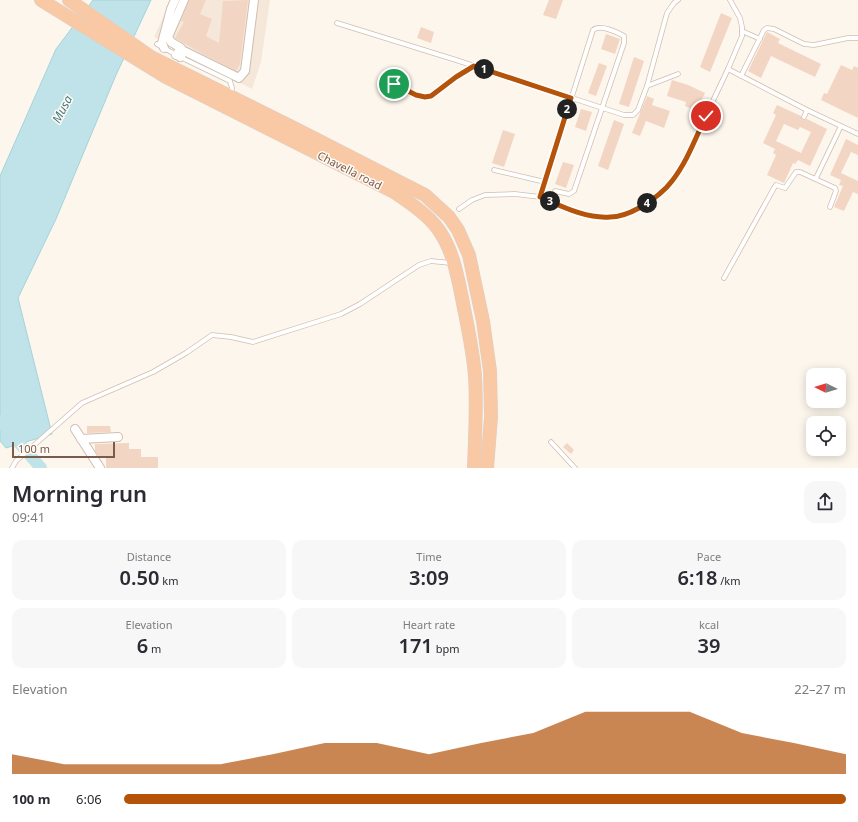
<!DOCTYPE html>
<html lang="en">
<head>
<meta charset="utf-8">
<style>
	:root { --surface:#fff; --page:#f7f7f7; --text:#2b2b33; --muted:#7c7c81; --accent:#b45309 }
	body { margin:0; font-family:"Noto Sans",sans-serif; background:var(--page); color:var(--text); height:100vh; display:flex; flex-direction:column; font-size:15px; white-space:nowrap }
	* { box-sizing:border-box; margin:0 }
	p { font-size:13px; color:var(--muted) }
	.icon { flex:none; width:22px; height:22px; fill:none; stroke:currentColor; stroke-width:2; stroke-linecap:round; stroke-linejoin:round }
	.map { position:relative; height:468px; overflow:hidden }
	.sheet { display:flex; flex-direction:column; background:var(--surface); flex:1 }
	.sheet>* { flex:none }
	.needle { width:26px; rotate:275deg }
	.tools { position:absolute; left:806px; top:368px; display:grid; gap:8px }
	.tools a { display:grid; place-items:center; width:40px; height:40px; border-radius:8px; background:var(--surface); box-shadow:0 2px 10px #0003; font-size:20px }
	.scale { position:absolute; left:12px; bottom:10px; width:103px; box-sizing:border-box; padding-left:4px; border:2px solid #7a5c4d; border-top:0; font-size:11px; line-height:14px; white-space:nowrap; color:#7a5c4d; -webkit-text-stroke:3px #fffaf3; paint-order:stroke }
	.pin { position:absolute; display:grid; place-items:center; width:34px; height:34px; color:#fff; margin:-17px; border:2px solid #fff; border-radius:50%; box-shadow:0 1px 4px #0007 }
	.km { position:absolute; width:20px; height:20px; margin:-10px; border-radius:50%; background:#222; color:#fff; font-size:11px; line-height:20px; text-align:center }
	.round { display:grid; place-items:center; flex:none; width:42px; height:42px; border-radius:12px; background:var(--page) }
	.overview { display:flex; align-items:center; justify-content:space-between; height:68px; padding:0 12px }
	h1 { font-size:22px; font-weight:600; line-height:30px }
	.metrics { display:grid; grid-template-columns:repeat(3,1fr); gap:6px; height:68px; padding:4px 12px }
	.metrics div { display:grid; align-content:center; border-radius:10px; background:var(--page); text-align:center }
	.metrics b { font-size:20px; font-weight:600 }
	.metrics small { font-size:11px; font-weight:400 }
	.metrics p { font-size:11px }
	.chart { height:112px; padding:8px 12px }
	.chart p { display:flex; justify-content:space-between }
	.chart svg { width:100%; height:72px; margin-top:4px; fill:var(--accent); opacity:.7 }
	ul { padding:0 12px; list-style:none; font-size:13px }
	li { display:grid; grid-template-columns:64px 48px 1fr; align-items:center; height:30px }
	li i { height:10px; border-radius:5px; background:var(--accent) }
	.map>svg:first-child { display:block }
</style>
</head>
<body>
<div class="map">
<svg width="858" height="468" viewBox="0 0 858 468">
	<rect width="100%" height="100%" fill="#fdf6ec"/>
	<path fill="#f5e8da" d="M171,0H270L261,62L252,89L154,37Z"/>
	<path fill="#bfe3e8" stroke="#a5d3da" d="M93,0H151L116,75L56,219L18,298L52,434L6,448L0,441V176L56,49Z"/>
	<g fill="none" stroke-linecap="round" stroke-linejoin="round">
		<path stroke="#bfe3e8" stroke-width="12" d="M0,421L41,468"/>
	</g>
	<g fill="#f3d5c3" fill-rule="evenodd">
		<path d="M189,0H206L200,14L212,19L206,36L219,43L223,1L248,0L240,64L236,71L201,53L175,38L184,22L181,21Z"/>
		<path d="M549,0H563L556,19L543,15Z"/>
		<path d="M721,13L732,18L710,72L700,67Z"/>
		<path d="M421,27L434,32L431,43L417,38Z"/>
		<path d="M767,32L780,39L778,43L821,64L815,77L771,56L761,78L748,71Z"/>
		<path d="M606,34L620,39L615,54L601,49Z"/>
		<path d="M634,57L644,61L629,107L619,104Z"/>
		<path d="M599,63L607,66L596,96L588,93Z"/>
		<path d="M841,65L852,70L854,66L858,68V118L821,100L824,93L827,94Z"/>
		<path d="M672,80L688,85L705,93L696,111L685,106L686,102L667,96Z"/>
		<path d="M647,96L654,99L652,105L670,111L664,128L646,121L640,136L632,133Z"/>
		<path d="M777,105L801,116L802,120L807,119L827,129L810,166L798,160L795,164L793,163L784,183L767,175L776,155L773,153L775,149L763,143L776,115L773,113ZM784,124L798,130L800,127L811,132L801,153L776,141Z"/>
		<path d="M581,109L592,112L586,131L575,127Z"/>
		<path d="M614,120L624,124L608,170L598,166Z"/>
		<path d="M503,130L515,134L504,167L492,163Z"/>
		<path d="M846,139L858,145V155L851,152L841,173L858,181V194L853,192L844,211L834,207L843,186L839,185L841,180L830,175Z"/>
		<path d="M563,162L574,165L566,188L555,184Z"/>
		<path d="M87,426H110L111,432L87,433Z"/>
		<path d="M129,443V449H141V457H158V468H106V457H100L95,451V444Z"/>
		<path d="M567,443L574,450L571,454L563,447Z"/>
	</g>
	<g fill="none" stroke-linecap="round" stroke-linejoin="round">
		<defs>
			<g id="service">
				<path d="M337,23L456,60L624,115H633L638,110L647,86L678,74"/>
				<path d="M742,31L760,39"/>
				<path d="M157,44L180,57L230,81L232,88L231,95"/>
				<path d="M728,69L807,110L858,134"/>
				<path d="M741,76L764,30L767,28L774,29L804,44L814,45L848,38H858"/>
				<path d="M393,84L416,95L425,97L431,95L456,77L474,66"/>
				<path d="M647,86L667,13L674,3L678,0"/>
				<path d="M804,117L807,110"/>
				<path d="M494,170L545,182"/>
				<path d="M816,178L841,126"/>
				<path d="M540,197L593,30C600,24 617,32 624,36V43L574,191L569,194L555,191"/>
				<path d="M459,209L472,200L485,195L515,194L540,197L569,209L589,215L610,217L626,214L644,205L658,195L672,182L684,162L728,69L742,36V27L740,18L730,0"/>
				<path d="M724,278L774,188L776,185L785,188L796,172H800L835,188L836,191L830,207"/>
				<path d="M551,442L575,468"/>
				<path d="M12,468L16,461L82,403L153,372L186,353L212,335L231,337L253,342L341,314L360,304L419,265L431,261L451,263"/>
			</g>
			<g id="minor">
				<path d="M164,48L162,43L171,9L175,0"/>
				<path d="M176,55L181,48L171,42L168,37L184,0"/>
				<path d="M180,57L184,51L239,78L245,71L254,0"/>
				<path d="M75,429L100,468"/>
				<path d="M81,439L118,437"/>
			</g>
			<g id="trunk">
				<path d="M41,0L166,77L394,192C410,203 427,214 438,229C453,250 457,274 462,298C467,324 473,350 475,376C477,407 475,438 474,468"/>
				<path d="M69,0L151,57L296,129L425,195L449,217L458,230L469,255L483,321L490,371L491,417L487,468"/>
			</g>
		</defs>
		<use href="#service" stroke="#d1beb0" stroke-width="5.5"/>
		<use href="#minor" stroke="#d1beb0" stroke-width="10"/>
		<use href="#trunk" stroke="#dad1cd" stroke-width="14"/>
		<use href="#service" stroke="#fff" stroke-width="4"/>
		<use href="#minor" stroke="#fff" stroke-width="8"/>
		<use href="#trunk" stroke="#f9c8a4" stroke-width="13"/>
	</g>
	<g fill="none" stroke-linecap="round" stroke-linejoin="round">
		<defs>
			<path id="route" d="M394,84L416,95L425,97L431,96L456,77L474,66L571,98L540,197C561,206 586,219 610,217C621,217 630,213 639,208C651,201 664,192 672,181C687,162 696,137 706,116"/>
		</defs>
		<use href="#route" stroke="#fff" stroke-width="8"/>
		<use href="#route" stroke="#b45309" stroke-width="5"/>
	</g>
	<g text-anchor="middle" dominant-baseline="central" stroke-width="3" stroke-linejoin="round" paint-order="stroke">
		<g font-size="11" fill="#7a5c4d" stroke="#fffaf3">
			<text transform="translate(350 170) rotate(27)">Chavella road</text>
		</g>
		<g font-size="12" font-style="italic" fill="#437c86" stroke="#fffaf3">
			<text transform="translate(62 109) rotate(-62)">Musa</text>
		</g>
	</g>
</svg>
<div class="tools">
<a><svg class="needle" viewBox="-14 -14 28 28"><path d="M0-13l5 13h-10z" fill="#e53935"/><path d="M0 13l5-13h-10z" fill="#7c7c81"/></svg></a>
<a><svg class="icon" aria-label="locate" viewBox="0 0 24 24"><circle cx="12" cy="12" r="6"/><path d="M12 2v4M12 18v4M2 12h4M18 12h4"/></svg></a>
</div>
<div class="scale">100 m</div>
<div class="pin" style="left:394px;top:84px;background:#1e9e55"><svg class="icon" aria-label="arrive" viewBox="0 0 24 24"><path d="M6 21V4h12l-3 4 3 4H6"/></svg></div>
<div class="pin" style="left:706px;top:116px;background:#d93025"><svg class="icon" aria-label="check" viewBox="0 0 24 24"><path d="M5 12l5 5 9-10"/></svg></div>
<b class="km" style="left:484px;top:69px">1</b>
<b class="km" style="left:567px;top:109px">2</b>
<b class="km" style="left:550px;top:201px">3</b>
<b class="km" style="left:647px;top:203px">4</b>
</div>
<section class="sheet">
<div class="overview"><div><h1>Morning run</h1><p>09:41</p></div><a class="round"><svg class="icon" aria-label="share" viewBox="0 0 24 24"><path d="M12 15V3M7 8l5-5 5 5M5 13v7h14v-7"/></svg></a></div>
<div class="metrics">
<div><p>Distance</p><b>0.50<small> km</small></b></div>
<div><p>Time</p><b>3:09</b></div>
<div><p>Pace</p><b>6:18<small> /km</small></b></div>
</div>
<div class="metrics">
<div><p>Elevation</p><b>6<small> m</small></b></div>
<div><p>Heart rate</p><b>171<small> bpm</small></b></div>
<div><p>kcal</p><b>39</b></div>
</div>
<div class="chart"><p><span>Elevation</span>22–27 m</p>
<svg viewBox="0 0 160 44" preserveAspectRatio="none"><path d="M0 44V32L10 38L20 38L30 38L40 38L50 32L60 25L70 25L80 32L90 25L100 19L110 6L120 6L130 6L140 19L150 25L160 32V44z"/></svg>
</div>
<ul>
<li><b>100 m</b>6:06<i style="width:100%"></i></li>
</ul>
</section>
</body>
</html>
